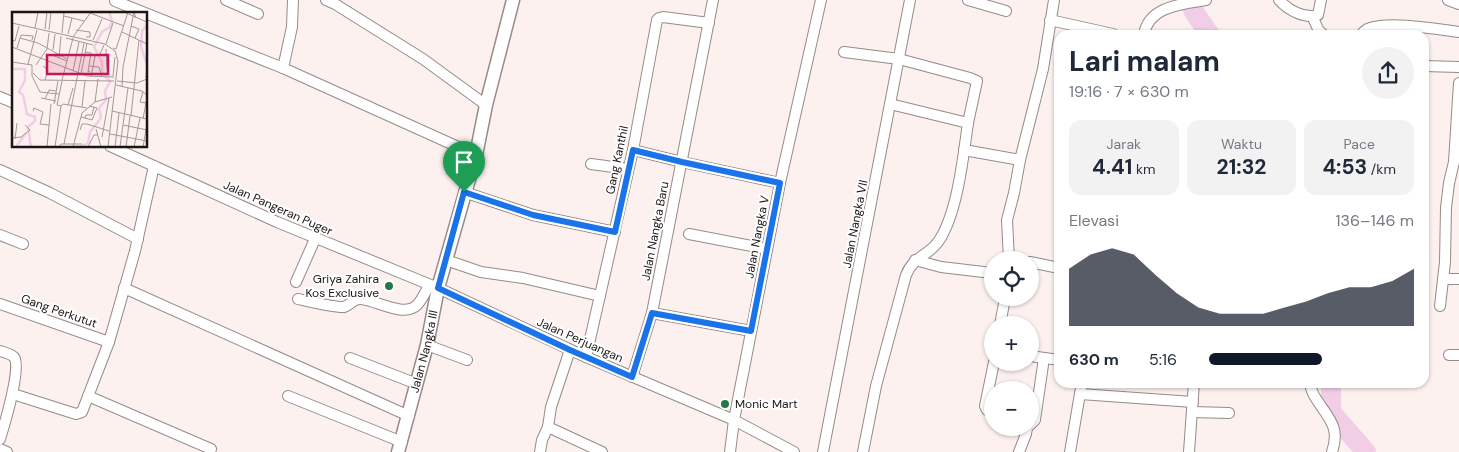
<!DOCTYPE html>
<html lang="id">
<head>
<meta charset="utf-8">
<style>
	:root { --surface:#fff; --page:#f2f2f3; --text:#1f2937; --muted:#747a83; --accent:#111827 }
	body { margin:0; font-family:"DM Sans",sans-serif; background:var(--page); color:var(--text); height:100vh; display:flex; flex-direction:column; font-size:19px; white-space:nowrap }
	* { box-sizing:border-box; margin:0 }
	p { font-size:16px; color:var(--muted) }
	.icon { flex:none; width:28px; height:28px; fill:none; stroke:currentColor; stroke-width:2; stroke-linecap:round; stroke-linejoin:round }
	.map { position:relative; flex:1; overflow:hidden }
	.side { position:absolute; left:1054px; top:30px; width:375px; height:358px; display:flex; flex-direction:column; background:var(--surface); border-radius:15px; box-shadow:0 1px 4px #0004 }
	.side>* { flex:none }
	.buttons { position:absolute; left:984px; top:251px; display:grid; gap:10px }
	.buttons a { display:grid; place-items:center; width:55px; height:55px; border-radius:50%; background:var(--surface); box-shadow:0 1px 4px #0004; font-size:25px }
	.pin { position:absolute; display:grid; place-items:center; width:42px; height:42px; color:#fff; margin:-51px -21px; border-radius:50% 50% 50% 0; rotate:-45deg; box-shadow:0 0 5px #0007 }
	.pin .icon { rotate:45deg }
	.round { display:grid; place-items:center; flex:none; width:52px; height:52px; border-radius:26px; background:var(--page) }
	.summary { display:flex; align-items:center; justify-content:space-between; height:85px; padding:0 15px }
	h1 { font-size:28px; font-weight:700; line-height:38px }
	.stats { display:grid; grid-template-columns:repeat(3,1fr); gap:8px; height:85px; padding:5px 15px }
	.stats div { display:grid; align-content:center; border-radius:12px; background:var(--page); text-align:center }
	.stats b { font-size:21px; font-weight:700 }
	.stats small { font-size:14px; font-weight:400 }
	.stats p { font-size:14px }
	.chart { height:140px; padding:10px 15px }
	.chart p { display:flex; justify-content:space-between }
	.chart svg { width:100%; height:90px; margin-top:5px; fill:var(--accent); opacity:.7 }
	ul { padding:0 15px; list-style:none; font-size:16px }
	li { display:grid; grid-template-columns:80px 60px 1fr; align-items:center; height:38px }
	li i { height:12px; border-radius:6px; background:var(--accent) }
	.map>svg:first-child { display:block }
</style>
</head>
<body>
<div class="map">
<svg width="1459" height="452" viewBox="0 0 1459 452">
	<rect width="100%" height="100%" fill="#fdf1ef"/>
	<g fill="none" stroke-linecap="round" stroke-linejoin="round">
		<g stroke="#f2cde6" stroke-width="20">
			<path d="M1190,0L1194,12L1210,35"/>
			<path d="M1331,382V412L1366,452"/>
		</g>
		<defs>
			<g id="minor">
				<path d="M226,0L258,14"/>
				<path d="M326,0L335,4L423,59L486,105"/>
				<path d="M968,0L1006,11"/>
				<path d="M1279,0C1288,10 1304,19 1318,15L1321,0"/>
				<path d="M1448,0L1459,4"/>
				<path d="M115,1L283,68L476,155"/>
				<path d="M1312,16L1319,31L1324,35"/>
				<path d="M1050,20L1113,34"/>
				<path d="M1144,35C1148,6 1183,4 1206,0"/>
				<path d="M1361,35C1363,32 1366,29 1370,28C1391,21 1436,29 1459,32"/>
				<path d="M844,52L899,59L970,78L977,81L968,123L890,104"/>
				<path d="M1424,66L1459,67"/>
				<path d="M283,68L292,27L293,0"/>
				<path d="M0,97L14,103"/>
				<path d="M110,146L277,222L438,288L586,357L734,420L794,452"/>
				<path d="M633,150L682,162L780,183"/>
				<path d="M964,150L1020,160"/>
				<path d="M591,164L628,169"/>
				<path d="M0,170L50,193L138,239"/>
				<path d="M464,192L533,215L615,232"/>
				<path d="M689,234L767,249"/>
				<path d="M0,235L23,244"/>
				<path d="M446,260L481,272L523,278L600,296"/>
				<path d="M915,260L941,267L992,273"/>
				<path d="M1009,260L1007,220L1014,193L1020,160L1043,69L1054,0"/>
				<path d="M1030,262L1059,268"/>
				<path d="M1443,279H1459"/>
				<path d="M296,282L315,239"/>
				<path d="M124,288L409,416"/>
				<path d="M298,299C307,301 336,308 344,307C350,305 354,298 361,299C376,300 404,318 417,305C422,300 426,291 429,285"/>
				<path d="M0,304L109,342"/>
				<path d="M1440,306L1445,262L1446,208L1449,183L1454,162L1459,83"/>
				<path d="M652,313L751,331"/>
				<path d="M1000,325L1005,298"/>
				<path d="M427,345L467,360"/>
				<path d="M0,351C4,352 11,354 14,357C22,367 4,426 0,439"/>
				<path d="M1449,355H1459"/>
				<path d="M1030,356L1059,360"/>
				<path d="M586,357L633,150L657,20L659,18L663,17L709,23"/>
				<path d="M350,358L417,384"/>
				<path d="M632,377L652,313L713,0"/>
				<path d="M1309,382C1311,387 1312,393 1315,397C1327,417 1341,426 1332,452"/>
				<path d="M13,394L76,414L82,412L109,342L135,251L154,166"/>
				<path d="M1080,394L1193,402"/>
				<path d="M88,396L211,449"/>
				<path d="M288,396L402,442"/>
				<path d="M992,412L987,410L985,406L994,362"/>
				<path d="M1192,412L1229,413"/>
				<path d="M1030,425L1035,420L1044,358"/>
				<path d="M548,427L602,452"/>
				<path d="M0,449L7,452"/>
				<path d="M540,452L542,440L548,427L551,407L570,350"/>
				<path d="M730,452L734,420L780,183L821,0"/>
				<path d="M823,452L910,0"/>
				<path d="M863,452L876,386L906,275C914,255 930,256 940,239C958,210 963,157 968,123"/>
				<path d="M1019,452L1026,434L1027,428"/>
				<path d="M1070,452L1082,382"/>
				<path d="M1189,452L1194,382"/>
			</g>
			<g id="tertiary">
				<path id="s1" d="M398,452L427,345L438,288L476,155L486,105L513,0"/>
			</g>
		</defs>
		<use href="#minor" stroke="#958b89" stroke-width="12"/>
		<use href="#tertiary" stroke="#958b89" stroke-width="15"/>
		<use href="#minor" stroke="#fff" stroke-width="10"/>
		<use href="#tertiary" stroke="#fff" stroke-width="12"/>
	</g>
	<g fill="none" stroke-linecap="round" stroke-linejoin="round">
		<defs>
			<path id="route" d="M633,150L682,162L780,183L751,331L652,313L632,377L570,350L438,288L464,192L533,215L615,232Z"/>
		</defs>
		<use href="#route" stroke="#fff" stroke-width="10"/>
		<use href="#route" stroke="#1a73e8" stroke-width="6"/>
	</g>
	<g fill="#25784a" stroke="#fff" stroke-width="2">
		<circle cx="389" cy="286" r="5"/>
		<circle cx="725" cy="404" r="5"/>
	</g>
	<g text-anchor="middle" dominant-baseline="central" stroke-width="4" stroke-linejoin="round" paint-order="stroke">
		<g font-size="12" fill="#1a1615" stroke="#fff">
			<text transform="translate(617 160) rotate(-78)">Gang Kanthil</text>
			<text transform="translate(278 208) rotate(24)">Jalan Pangeran Puger</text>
			<text transform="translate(855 224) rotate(-79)">Jalan Nangka VII</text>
			<text transform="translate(655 231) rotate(-79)">Jalan Nangka Baru</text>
			<text transform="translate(757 237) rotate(-79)">Jalan Nangka V</text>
			<text transform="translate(59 311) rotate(19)">Gang Perkutut</text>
			<text transform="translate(580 340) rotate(24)">Jalan Perjuangan</text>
			<text stroke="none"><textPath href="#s1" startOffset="104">Jalan Nangka III</textPath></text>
		</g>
		<g font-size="12" fill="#1a1615" stroke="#fff" text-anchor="end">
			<text x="379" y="279">Griya Zahira<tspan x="379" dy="14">Kos Exclusive</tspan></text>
			<text x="735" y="404" text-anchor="start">Monic Mart</text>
		</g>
	</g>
	<g transform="translate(12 12)">
		<rect width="135" height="135" fill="#fdf1ef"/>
		<path fill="none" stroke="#f2cde6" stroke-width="2.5" d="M135,52L129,35L130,19L135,13M0,57H13V68L7,80L11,83L15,102L23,105V109L16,115L19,135M4,135L14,121M68,135L76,131L78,120L89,106L87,96L94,88L93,79L98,70L90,60V50L82,35L90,20L98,15L100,9L97,0"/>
		<path fill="none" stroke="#a29998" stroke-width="1" d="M112,0L135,10M78,1L112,14M52,4L72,9M0,11L93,32L103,39L106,49L96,135M119,14L127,17L123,26M23,16L26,0M33,17L35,0M37,18L39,0M64,18L78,20V25H74M110,20L135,32M50,21L52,0M56,22L60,6M61,25L79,0M8,26L26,31L55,47M54,26L81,33M0,28L3,29L7,14M81,28L90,7M94,32L101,11M0,35L75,64L102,65M5,36L9,23L21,24L20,28M101,36L104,37L116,0M94,37L95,56M41,38L43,22M73,40L79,41L76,60L78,59M40,43L55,49M47,46L49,24M0,50L20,53V64L28,80L47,82M16,52L25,18M24,53L35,37L37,21M31,54L36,58L33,68M77,54L87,55L90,65M61,59L67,30M21,61L28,68L102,69M69,62L75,31M101,64L103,45M79,65L83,44L88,42L92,33M134,66L135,51M50,68L61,26M105,69L125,71L135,67M104,73L130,79L135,83M110,75L111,55L122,0L124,6M131,80L128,90L134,91M29,86L44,89M33,87L37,78L44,79M83,90L86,67M42,92L46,69M56,93L61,76M49,94L51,92L75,96M70,95L73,69M21,99L22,96L31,100L28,112L37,113M100,99L135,107M119,104L127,28M69,105L80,108L85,96L77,94M73,106L74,103H80L82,95M131,107L135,85M111,113L135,118M84,117L89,135M68,118L70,112H75L97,119M98,122L135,129M90,125L97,86M0,126L9,125L18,118L13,113M3,127L5,111M52,132L72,31M35,135L39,92M43,135L49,94L45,93L50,69M47,135L49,132H70M61,135L70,101L83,90L100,85M76,135L82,123H85M103,135L107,101M108,135L116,76M114,135L118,104M122,135L128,106M131,135L135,112"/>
		<path fill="#c2185b" fill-opacity="0.15" stroke="#c2185b" stroke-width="2.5" d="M35,43H96V62H35Z"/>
		<rect width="135" height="135" fill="none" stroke="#1a1615" stroke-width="2.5"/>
	</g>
</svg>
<div class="buttons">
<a><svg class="icon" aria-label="locate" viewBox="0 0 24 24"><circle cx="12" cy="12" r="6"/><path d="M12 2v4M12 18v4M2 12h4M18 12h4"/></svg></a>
<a>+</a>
<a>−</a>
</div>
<div class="pin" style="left:464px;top:192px;background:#1e9e55"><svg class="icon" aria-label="arrive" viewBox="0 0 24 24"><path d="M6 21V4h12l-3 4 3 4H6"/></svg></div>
<section class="side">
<div class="summary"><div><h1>Lari malam</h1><p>19:16 · 7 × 630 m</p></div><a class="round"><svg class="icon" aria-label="share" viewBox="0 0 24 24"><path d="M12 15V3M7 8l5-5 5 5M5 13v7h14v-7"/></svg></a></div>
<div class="stats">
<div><p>Jarak</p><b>4.41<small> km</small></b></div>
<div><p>Waktu</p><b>21:32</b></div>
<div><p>Pace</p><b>4:53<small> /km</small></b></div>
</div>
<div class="chart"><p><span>Elevasi</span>136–146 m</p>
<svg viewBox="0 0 160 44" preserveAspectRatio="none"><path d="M0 44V16L10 9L20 6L30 9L40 19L50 28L60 35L70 38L80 38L90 38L100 35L110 32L120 28L130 25L140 25L150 22L160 16V44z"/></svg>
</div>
<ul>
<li><b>630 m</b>5:16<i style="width:55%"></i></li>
</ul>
</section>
</div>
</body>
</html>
